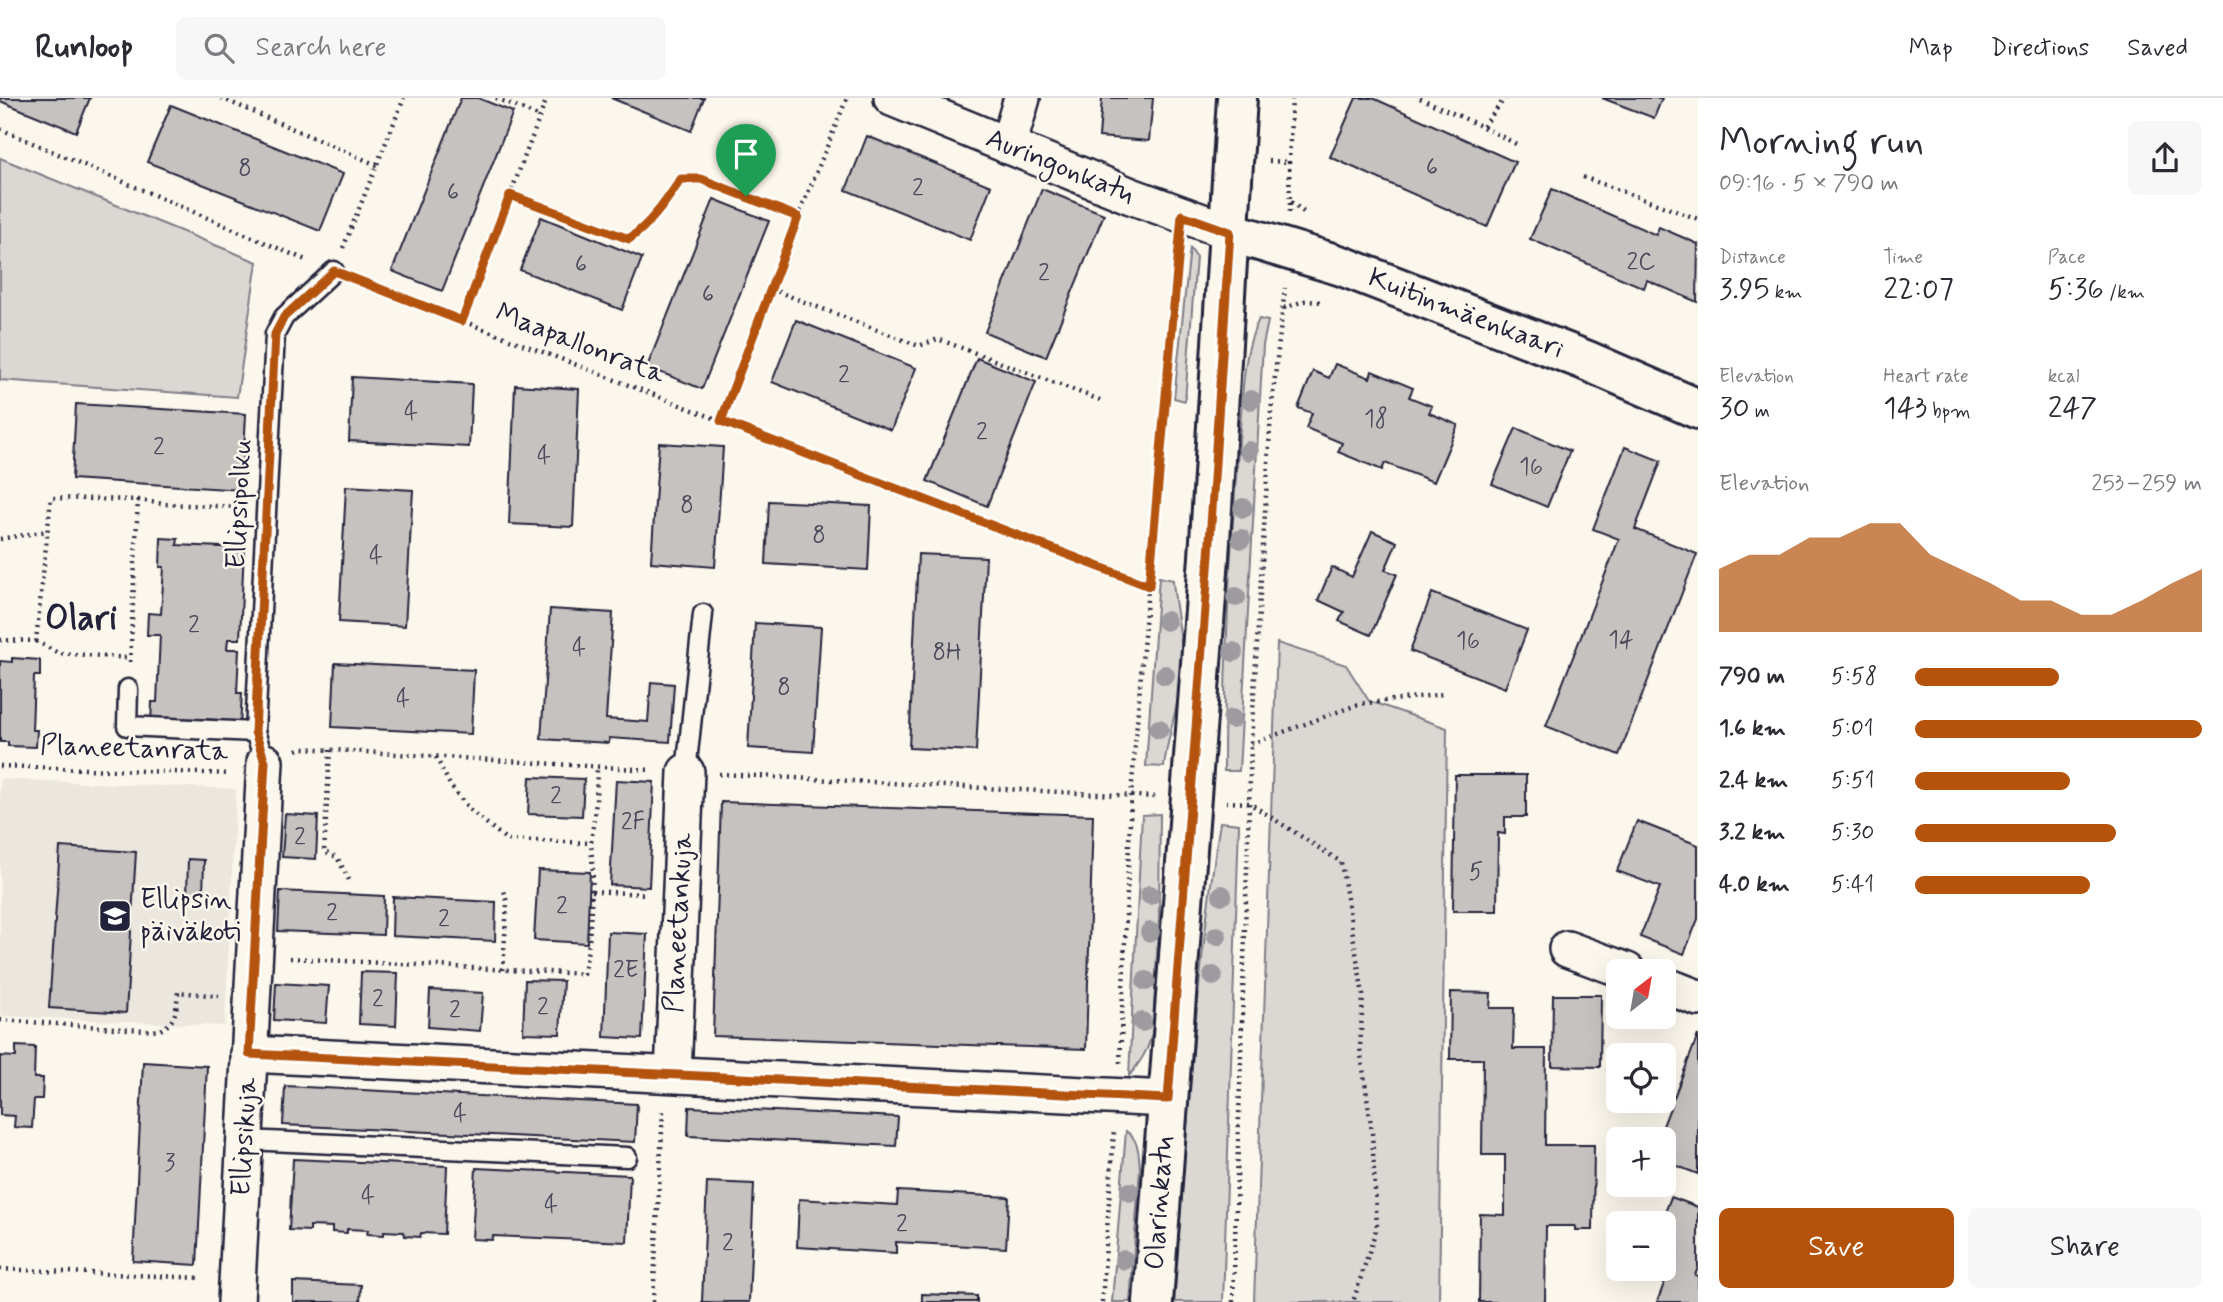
<!DOCTYPE html>
<html lang="en">
<head>
<meta charset="utf-8">
<style>
	:root { --surface:#fff; --page:#f7f7f7; --text:#2b2b33; --muted:#7c7c81; --line:#e1e1e2; --accent:#b45309 }
	body { margin:0; font-family:Mynerve,sans-serif; background:var(--page); color:var(--text); height:100vh; display:flex; flex-direction:column; font-size:26px; white-space:nowrap }
	* { box-sizing:border-box; margin:0 }
	p { font-size:23px; color:var(--muted) }
	.icon { flex:none; width:38px; height:38px; fill:none; stroke:currentColor; stroke-width:2; stroke-linecap:round; stroke-linejoin:round }
	.map { position:relative; flex:1; overflow:hidden }
	.sheet { display:flex; flex-direction:column; background:var(--surface); width:525px }
	.sheet>* { flex:none }
	.needle { width:46px; rotate:31deg }
	.fabs { position:absolute; left:1606px; top:861px; display:grid; gap:14px }
	.fabs a { display:grid; place-items:center; width:70px; height:70px; border-radius:10px; background:var(--surface); box-shadow:0 7px 28px #0002; font-size:35px }
	.pin { position:absolute; display:grid; place-items:center; width:60px; height:60px; color:#fff; margin:-72px -30px; border-radius:50% 50% 50% 0; rotate:-45deg; box-shadow:0 0 7px #0007 }
	.pin .icon { rotate:45deg }
	.round { display:grid; place-items:center; flex:none; width:74px; height:74px; border-radius:10px; background:var(--page) }
	.head { display:flex; align-items:center; justify-content:space-between; height:119px; padding:0 21px }
	h1 { font-size:38px; font-weight:600; line-height:52px }
	.metrics { display:grid; grid-template-columns:repeat(3,1fr); gap:10px; height:119px; padding:7px 21px }
	.metrics div { display:grid; align-content:center }
	.metrics b { font-size:30px; font-weight:600 }
	.metrics small { font-size:19px; font-weight:400 }
	.metrics p { font-size:19px }
	.chart { height:196px; padding:14px 21px }
	.chart p { display:flex; justify-content:space-between }
	.chart svg { width:100%; height:126px; margin-top:7px; fill:var(--accent); opacity:.7 }
	.primary-button { display:flex; gap:14px; margin-top:auto; padding:14px 21px }
	.primary-button a { flex:1; height:80px; border-radius:10px; background:var(--accent); color:#fff; font-size:28px; font-weight:600; line-height:80px; text-align:center }
	.primary-button a+a { background:var(--page); color:var(--text) }
	ul { padding:0 21px; list-style:none; font-size:23px }
	li { display:grid; grid-template-columns:112px 84px 1fr; align-items:center; height:52px }
	li i { height:18px; border-radius:9px; background:var(--accent) }
	header { display:flex; align-items:center; gap:42px; box-sizing:border-box; height:98px; padding:0 35px; background:var(--surface); border-bottom:2px solid var(--line) }
	header strong { font-size:33px }
	nav { display:flex; gap:38px; margin-inline-start:auto; font-size:24px }
	.search { width:490px; height:63px; background:var(--page); display:flex; align-items:center; gap:18px; box-sizing:border-box; padding:0 24px; border-radius:10px; color:var(--muted); font-size:26px }
	main { display:flex; flex:1; min-height:0 }
	.map>svg:first-child { display:block }
</style>
</head>
<body>
<header>
<strong>Runloop</strong>
<div class="search"><svg class="icon" aria-label="search" viewBox="0 0 24 24"><circle cx="10" cy="10" r="6"/><path d="M15 15l6 6"/></svg>Search here</div>
<nav><a>Map</a><a>Directions</a><a>Saved</a></nav>
</header>
<main>
<div class="map">
<svg width="1698" height="1204" viewBox="0 0 1698 1204">
	<rect width="100%" height="100%" fill="#fbf7ec"/>
	<filter id="ink" filterUnits="userSpaceOnUse"><feTurbulence type="fractalNoise" baseFrequency=".0143" numOctaves="2"/><feDisplacementMap in="SourceGraphic" scale="14" xChannelSelector="R" yChannelSelector="G"/><feConvolveMatrix kernelMatrix="1 2 1 2 8 2 1 2 1" color-interpolation-filters="sRGB"/></filter>
	<g filter="url(#ink)">
		<path fill="#ebe7df" d="M0,681L236,691L225,928L0,918Z"/>
		<g fill="#dbd8d3" stroke="#7e7d87" stroke-width="2">
			<path d="M0,60L257,164L237,299L0,282Z"/>
			<path d="M1190,150L1196,159L1185,303L1174,300Z"/>
			<path d="M1259,221L1268,223L1263,247L1239,673H1224C1224,562 1230,452 1239,342C1243,302 1241,257 1259,221Z"/>
			<path d="M1159,479L1173,482C1175,515 1186,551 1181,584C1177,613 1167,640 1164,669L1146,668Z"/>
			<path d="M1277,545L1346,567L1369,603L1447,630L1439,1204H1254Z"/>
			<path d="M1160,716L1159,819L1153,930C1150,949 1142,962 1129,978L1142,717Z"/>
			<path d="M1220,724L1239,726L1223,1204H1174C1186,1044 1195,883 1220,724Z"/>
			<path d="M1126,1033C1139,1041 1139,1057 1140,1071L1130,1204H1112Z"/>
		</g>
		<g fill="#c6c2c0" stroke="#22223b" stroke-width="2">
			<path d="M0,0H90L76,34L0,3Z"/>
			<path d="M461,0H478L513,14L442,193L392,173Z"/>
			<path d="M611,0H704L691,33Z"/>
			<path d="M1102,0H1153L1149,43L1099,39Z"/>
			<path d="M1356,0H1373L1515,64L1487,129L1330,59Z"/>
			<path d="M1602,0H1662L1654,20Z"/>
			<path d="M171,7L343,76L320,133L147,64Z"/>
			<path d="M867,38L991,88L970,142L846,92Z"/>
			<path d="M1042,91L1104,116L1046,259L985,234Z"/>
			<path d="M1552,91L1656,137L1659,129L1698,146L1697,204L1647,182L1644,190L1530,141Z"/>
			<path d="M714,101L769,123L702,291L647,269Z"/>
			<path d="M541,119L642,160L622,212L520,172Z"/>
			<path d="M796,222L916,270L891,332L772,284Z"/>
			<path d="M977,260L1036,284L987,408L927,383Z"/>
			<path d="M1335,266L1370,280L1372,273L1413,290L1409,299L1432,308L1429,315L1458,327L1434,384L1385,365L1382,372L1338,354L1342,345L1306,330L1312,315L1298,310L1313,273L1329,280Z"/>
			<path d="M352,279L472,286L469,349L349,343Z"/>
			<path d="M515,287L579,291L573,429L509,426Z"/>
			<path d="M76,306L246,316L242,392L72,381Z"/>
			<path d="M1516,330L1570,353L1547,409L1492,386Z"/>
			<path d="M659,345L723,349L715,469L651,464Z"/>
			<path d="M1625,349L1661,363L1635,431L1697,456L1619,657L1546,628L1619,441L1593,431Z"/>
			<path d="M346,388L413,392L405,528L339,524Z"/>
			<path d="M769,403L871,408L868,472L766,466Z"/>
			<path d="M1372,433L1397,444L1385,472L1397,476L1371,537L1339,523L1344,514L1318,502L1332,469L1352,479Z"/>
			<path d="M161,440L178,441L177,447L244,450L240,541H228L227,551H239L237,595H242L240,629L217,627V622L175,620V625H151L152,604H157L160,537H147L148,515L161,516L164,469H160Z"/>
			<path d="M918,456L986,459L976,653L909,650Z"/>
			<path d="M1432,495L1527,532L1505,590L1410,553Z"/>
			<path d="M550,511L613,515L606,621L648,624L651,584L674,586L670,644L609,640V645L541,641Z"/>
			<path d="M755,525L821,529L813,654L748,650Z"/>
			<path d="M12,560L40,562V578H34L32,632H37L36,649L8,648V644H0V563L12,564Z"/>
			<path d="M335,565L474,572L471,636L332,629Z"/>
			<path d="M1455,677H1526V719H1505V736L1498,735L1497,813H1453Z"/>
			<path d="M530,679L584,681L582,718L528,716Z"/>
			<path d="M616,682L654,684L649,789L610,787Z"/>
			<path d="M721,704L1093,717L1086,951L713,938Z"/>
			<path d="M285,716L318,718L316,761L282,759Z"/>
			<path d="M1637,723L1698,747V821L1684,856L1640,839L1660,789L1617,773Z"/>
			<path d="M60,749L136,754L126,915L49,910Z"/>
			<path d="M188,761L204,762L203,798L187,797Z"/>
			<path d="M538,772L590,774L587,845L534,842Z"/>
			<path d="M280,793L384,798L383,837L278,833Z"/>
			<path d="M393,799L496,804L495,843L392,838Z"/>
			<path d="M608,834L647,836L642,941L604,939Z"/>
			<path d="M361,874L398,875L396,928L359,926Z"/>
			<path d="M525,882L563,883L560,936L523,935Z"/>
			<path d="M276,885L329,888L326,925L274,922Z"/>
			<path d="M430,892L483,895L480,933L428,929Z"/>
			<path d="M1451,894L1491,895L1490,910H1514L1513,951H1546L1545,1047H1594L1593,1132H1575V1128H1546L1545,1204H1479L1480,1116L1505,1117V1057H1482L1483,961H1450Z"/>
			<path d="M1553,897H1601L1600,969L1552,968Z"/>
			<path d="M1698,937V1076L1664,1063V1041H1658Z"/>
			<path d="M16,948L35,949L34,980H43L42,1001H34L32,1030L14,1029L15,1018L0,1017V958L16,959Z"/>
			<path d="M143,964L207,968L197,1167L133,1163Z"/>
			<path d="M285,988L637,1006L635,1044L283,1027Z"/>
			<path d="M689,1009L898,1019L896,1048L688,1038Z"/>
			<path d="M293,1061L447,1068L444,1136L421,1135L420,1139L405,1138L404,1134L384,1133V1137L367,1136L368,1132L347,1131V1135L332,1134V1129L310,1128V1133L289,1132Z"/>
			<path d="M476,1070L630,1077L627,1144L493,1138L492,1142L472,1141Z"/>
			<path d="M707,1084L754,1086L749,1204H702Z"/>
			<path d="M898,1093L1009,1099L1006,1150L896,1144V1155L797,1149L799,1101L897,1107Z"/>
			<path d="M1671,1099L1698,1109V1170L1695,1177L1698,1178V1204H1657L1670,1170L1664,1168V1125H1661Z"/>
			<path d="M293,1184L361,1187L360,1204H293Z"/>
			<path d="M922,1196L977,1198V1204H922Z"/>
		</g>
		<g fill="none" stroke-linecap="round" stroke-linejoin="round">
			<defs>
				<g id="lane">
					<path d="M128,591L127,628L255,634"/>
					<path d="M265,664L255,634L275,236L284,219L334,173"/>
					<path d="M686,674L703,516"/>
					<path d="M244,1042L627,1059"/>
				</g>
				<g id="street">
					<path d="M892,0L1131,98L1230,134"/>
					<path d="M1008,48L1022,0"/>
					<path d="M1567,851L1627,873"/>
					<path d="M1664,887L1698,900"/>
					<path d="M249,956L1168,1001"/>
					<path d="M673,976L686,674"/>
					<path d="M236,1204L265,664"/>
				</g>
				<g id="secondary">
					<path d="M1230,134L1342,168L1585,262L1698,311"/>
					<path d="M1153,1204L1209,459L1237,0"/>
				</g>
			</defs>
			<use href="#lane" stroke="#22223b" stroke-width="23"/>
			<use href="#street" stroke="#22223b" stroke-width="40"/>
			<use href="#secondary" stroke="#22223b" stroke-width="44"/>
			<g stroke="#22223b" stroke-width="4.5" stroke-dasharray="2 5" stroke-linecap="butt">
				<path d="M221,0L377,67"/>
				<path d="M496,0L540,19"/>
				<path d="M1420,0L1483,29L1505,0"/>
				<path d="M1483,29L1516,46"/>
				<path d="M0,31L308,163"/>
				<path d="M1269,63L1289,64"/>
				<path d="M1583,79L1698,121"/>
				<path d="M510,97L629,141C651,126 666,103 681,81H701L798,119"/>
				<path d="M1291,104L1305,115"/>
				<path d="M1290,114L1289,64L1292,0"/>
				<path d="M343,150L404,0"/>
				<path d="M359,183L1149,488"/>
				<path d="M771,191L919,248L938,241L1100,302"/>
				<path d="M1284,210L1304,203L1324,204"/>
				<path d="M462,223L547,0"/>
				<path d="M721,323L798,119L847,0"/>
				<path d="M138,402L164,406L241,409"/>
				<path d="M0,441L47,433"/>
				<path d="M0,542L36,543L51,400L138,402L130,566"/>
				<path d="M36,543L58,555L130,560"/>
				<path d="M1251,646L1359,606L1444,596"/>
				<path d="M297,652L302,650L651,672"/>
				<path d="M330,652L324,754L337,759L349,782"/>
				<path d="M436,659L450,687L469,711L507,742L591,745"/>
				<path d="M0,668L230,676"/>
				<path d="M719,676L1155,699"/>
				<path d="M1226,704L1249,705L1341,764L1363,897L1360,950L1372,1034L1377,1129L1353,1204"/>
				<path d="M592,793L644,796"/>
				<path d="M290,860L584,876L589,844L593,775L591,745L596,704L597,669"/>
				<path d="M503,872L507,805L504,792"/>
				<path d="M0,922L158,933C177,924 176,913 178,894L219,898"/>
				<path d="M1120,965L1131,698L1149,477L1179,153"/>
				<path d="M0,1171L202,1180"/>
				<path d="M653,1204L663,1013"/>
				<path d="M1102,1204L1114,1033"/>
				<path d="M1233,1204L1251,646L1271,314L1285,190"/>
			</g>
			<use href="#lane" stroke="#fbf7ec" stroke-width="18"/>
			<use href="#street" stroke="#fbf7ec" stroke-width="35"/>
			<use href="#secondary" stroke="#fbf7ec" stroke-width="38"/>
		</g>
		<g fill="#9d9ba0">
			<circle cx="1251" cy="302" r="10"/>
			<circle cx="1249" cy="353" r="10"/>
			<circle cx="1243" cy="410" r="10"/>
			<circle cx="1241" cy="441" r="10"/>
			<circle cx="1236" cy="499" r="10"/>
			<circle cx="1166" cy="523" r="10"/>
			<circle cx="1233" cy="554" r="10"/>
			<circle cx="1165" cy="577" r="10"/>
			<circle cx="1232" cy="621" r="10"/>
			<circle cx="1159" cy="631" r="10"/>
			<circle cx="1150" cy="797" r="10"/>
			<circle cx="1222" cy="797" r="10"/>
			<circle cx="1150" cy="834" r="10"/>
			<circle cx="1217" cy="838" r="10"/>
			<circle cx="1213" cy="878" r="10"/>
			<circle cx="1146" cy="883" r="10"/>
			<circle cx="1142" cy="924" r="10"/>
			<circle cx="1130" cy="1094" r="10"/>
			<circle cx="1124" cy="1162" r="10"/>
		</g>
	</g>
	<g fill="none" stroke-linecap="round" stroke-linejoin="round" filter="url(#ink)">
		<defs>
			<path id="route" d="M681,81H701L798,119L721,323L1149,488L1182,117L1230,134L1209,458L1168,1001L249,956L265,664L255,634L275,236L284,219L334,173L462,223L510,97L629,141C651,126 666,103 681,81Z"/>
		</defs>
		<use href="#route" stroke="#fff" stroke-width="14"/>
		<use href="#route" stroke="#b45309" stroke-width="9"/>
	</g>
	<defs>
		<symbol id="school-square" viewBox="-11 -11 22 22"><rect x="-9" y="-9" width="18" height="18" rx="4" fill="#22223b" stroke="#fbf7ec"/><path d="M0-5L7-2L0 1L-7-2ZM-4 1L0 2.5L4 1V4Q0 6-4 4Z" fill="#fff"/></symbol>
	</defs>
	<g fill-rule="evenodd">
		<use href="#school-square" x="96" y="799" width="38" height="38"/>
	</g>
	<g text-anchor="middle" dominant-baseline="central" stroke-width="5" stroke-linejoin="round" paint-order="stroke">
		<g font-size="24" fill="#4b4a5c">
			<text x="1432" y="69">6</text>
			<text x="245" y="70">8</text>
			<text x="918" y="90">2</text>
			<text x="453" y="94">6</text>
			<text x="1641" y="164">2C</text>
			<text x="581" y="166">6</text>
			<text x="1044" y="175">2</text>
			<text x="708" y="196">6</text>
			<text x="844" y="277">2</text>
			<text x="411" y="314">4</text>
			<text x="1376" y="321">18</text>
			<text x="982" y="334">2</text>
			<text x="159" y="349">2</text>
			<text x="544" y="358">4</text>
			<text x="1531" y="369">16</text>
			<text x="687" y="407">8</text>
			<text x="819" y="437">8</text>
			<text x="376" y="458">4</text>
			<text x="194" y="527">2</text>
			<text x="1621" y="542">14</text>
			<text x="1468" y="543">16</text>
			<text x="579" y="550">4</text>
			<text x="947" y="554">8H</text>
			<text x="784" y="589">8</text>
			<text x="403" y="601">4</text>
			<text x="556" y="698">2</text>
			<text x="633" y="724">2F</text>
			<text x="300" y="739">2</text>
			<text x="1476" y="774">5</text>
			<text x="562" y="808">2</text>
			<text x="332" y="815">2</text>
			<text x="444" y="821">2</text>
			<text x="626" y="872">2E</text>
			<text x="378" y="901">2</text>
			<text x="543" y="909">2</text>
			<text x="455" y="912">2</text>
			<text x="460" y="1016">4</text>
			<text x="170" y="1065">3</text>
			<text x="368" y="1098">4</text>
			<text x="551" y="1107">4</text>
			<text x="902" y="1126">2</text>
			<text x="728" y="1145">2</text>
		</g>
		<g font-size="28" fill="#22223b" stroke="#fbf7ec">
			<text transform="translate(1060 69) rotate(22)">Auringonkatu</text>
			<text transform="translate(1466 216) rotate(21)">Kuitinmäenkaari</text>
			<text transform="translate(580 246) rotate(21)">Maapallonrata</text>
			<text transform="translate(240 406) rotate(-87)">Ellipsipolku</text>
			<text transform="translate(134 651) rotate(2)">Planeetanrata</text>
			<text transform="translate(679 825) rotate(-87)">Planeetankuja</text>
			<text transform="translate(245 1039) rotate(-87)">Ellipsikuja</text>
			<text transform="translate(1160 1105) rotate(-86)">Olarinkatu</text>
		</g>
		<g font-size="28" fill="#22223b" stroke="#fbf7ec" text-anchor="start">
			<text x="140" y="802">Ellipsin<tspan x="140" dy="32">päiväkoti</tspan></text>
		</g>
		<g font-size="35" font-weight="bold" fill="#22223b" stroke="#fbf7ec">
			<text x="81" y="521">Olari</text>
		</g>
	</g>
</svg>
<div class="fabs">
<a><svg class="needle" viewBox="-14 -14 28 28"><path d="M0-13l5 13h-10z" fill="#e53935"/><path d="M0 13l5-13h-10z" fill="#7c7c81"/></svg></a>
<a><svg class="icon" aria-label="locate" viewBox="0 0 24 24"><circle cx="12" cy="12" r="6"/><path d="M12 2v4M12 18v4M2 12h4M18 12h4"/></svg></a>
<a>+</a>
<a>−</a>
</div>
<div class="pin" style="left:746px;top:98px;background:#1e9e55"><svg class="icon" aria-label="arrive" viewBox="0 0 24 24"><path d="M6 21V4h12l-3 4 3 4H6"/></svg></div>
</div>
<section class="sheet">
<div class="head"><div><h1>Morning run</h1><p>09:16 · 5 × 790 m</p></div><a class="round"><svg class="icon" aria-label="share" viewBox="0 0 24 24"><path d="M12 15V3M7 8l5-5 5 5M5 13v7h14v-7"/></svg></a></div>
<div class="metrics">
<div><p>Distance</p><b>3.95<small> km</small></b></div>
<div><p>Time</p><b>22:07</b></div>
<div><p>Pace</p><b>5:36<small> /km</small></b></div>
</div>
<div class="metrics">
<div><p>Elevation</p><b>30<small> m</small></b></div>
<div><p>Heart rate</p><b>143<small> bpm</small></b></div>
<div><p>kcal</p><b>247</b></div>
</div>
<div class="chart"><p><span>Elevation</span>253–259 m</p>
<svg viewBox="0 0 160 44" preserveAspectRatio="none"><path d="M0 44V22L10 17L20 17L30 11L40 11L50 6L60 6L70 17L80 22L90 27L100 33L110 33L120 38L130 38L140 33L150 27L160 22V44z"/></svg>
</div>
<ul>
<li><b>790 m</b>5:58<i style="width:50%"></i></li>
<li><b>1.6 km</b>5:01<i style="width:100%"></i></li>
<li><b>2.4 km</b>5:51<i style="width:54%"></i></li>
<li><b>3.2 km</b>5:30<i style="width:70%"></i></li>
<li><b>4.0 km</b>5:41<i style="width:61%"></i></li>
</ul>
<div class="primary-button"><a>Save</a><a>Share</a></div>
</section>
</main>
</body>
</html>
